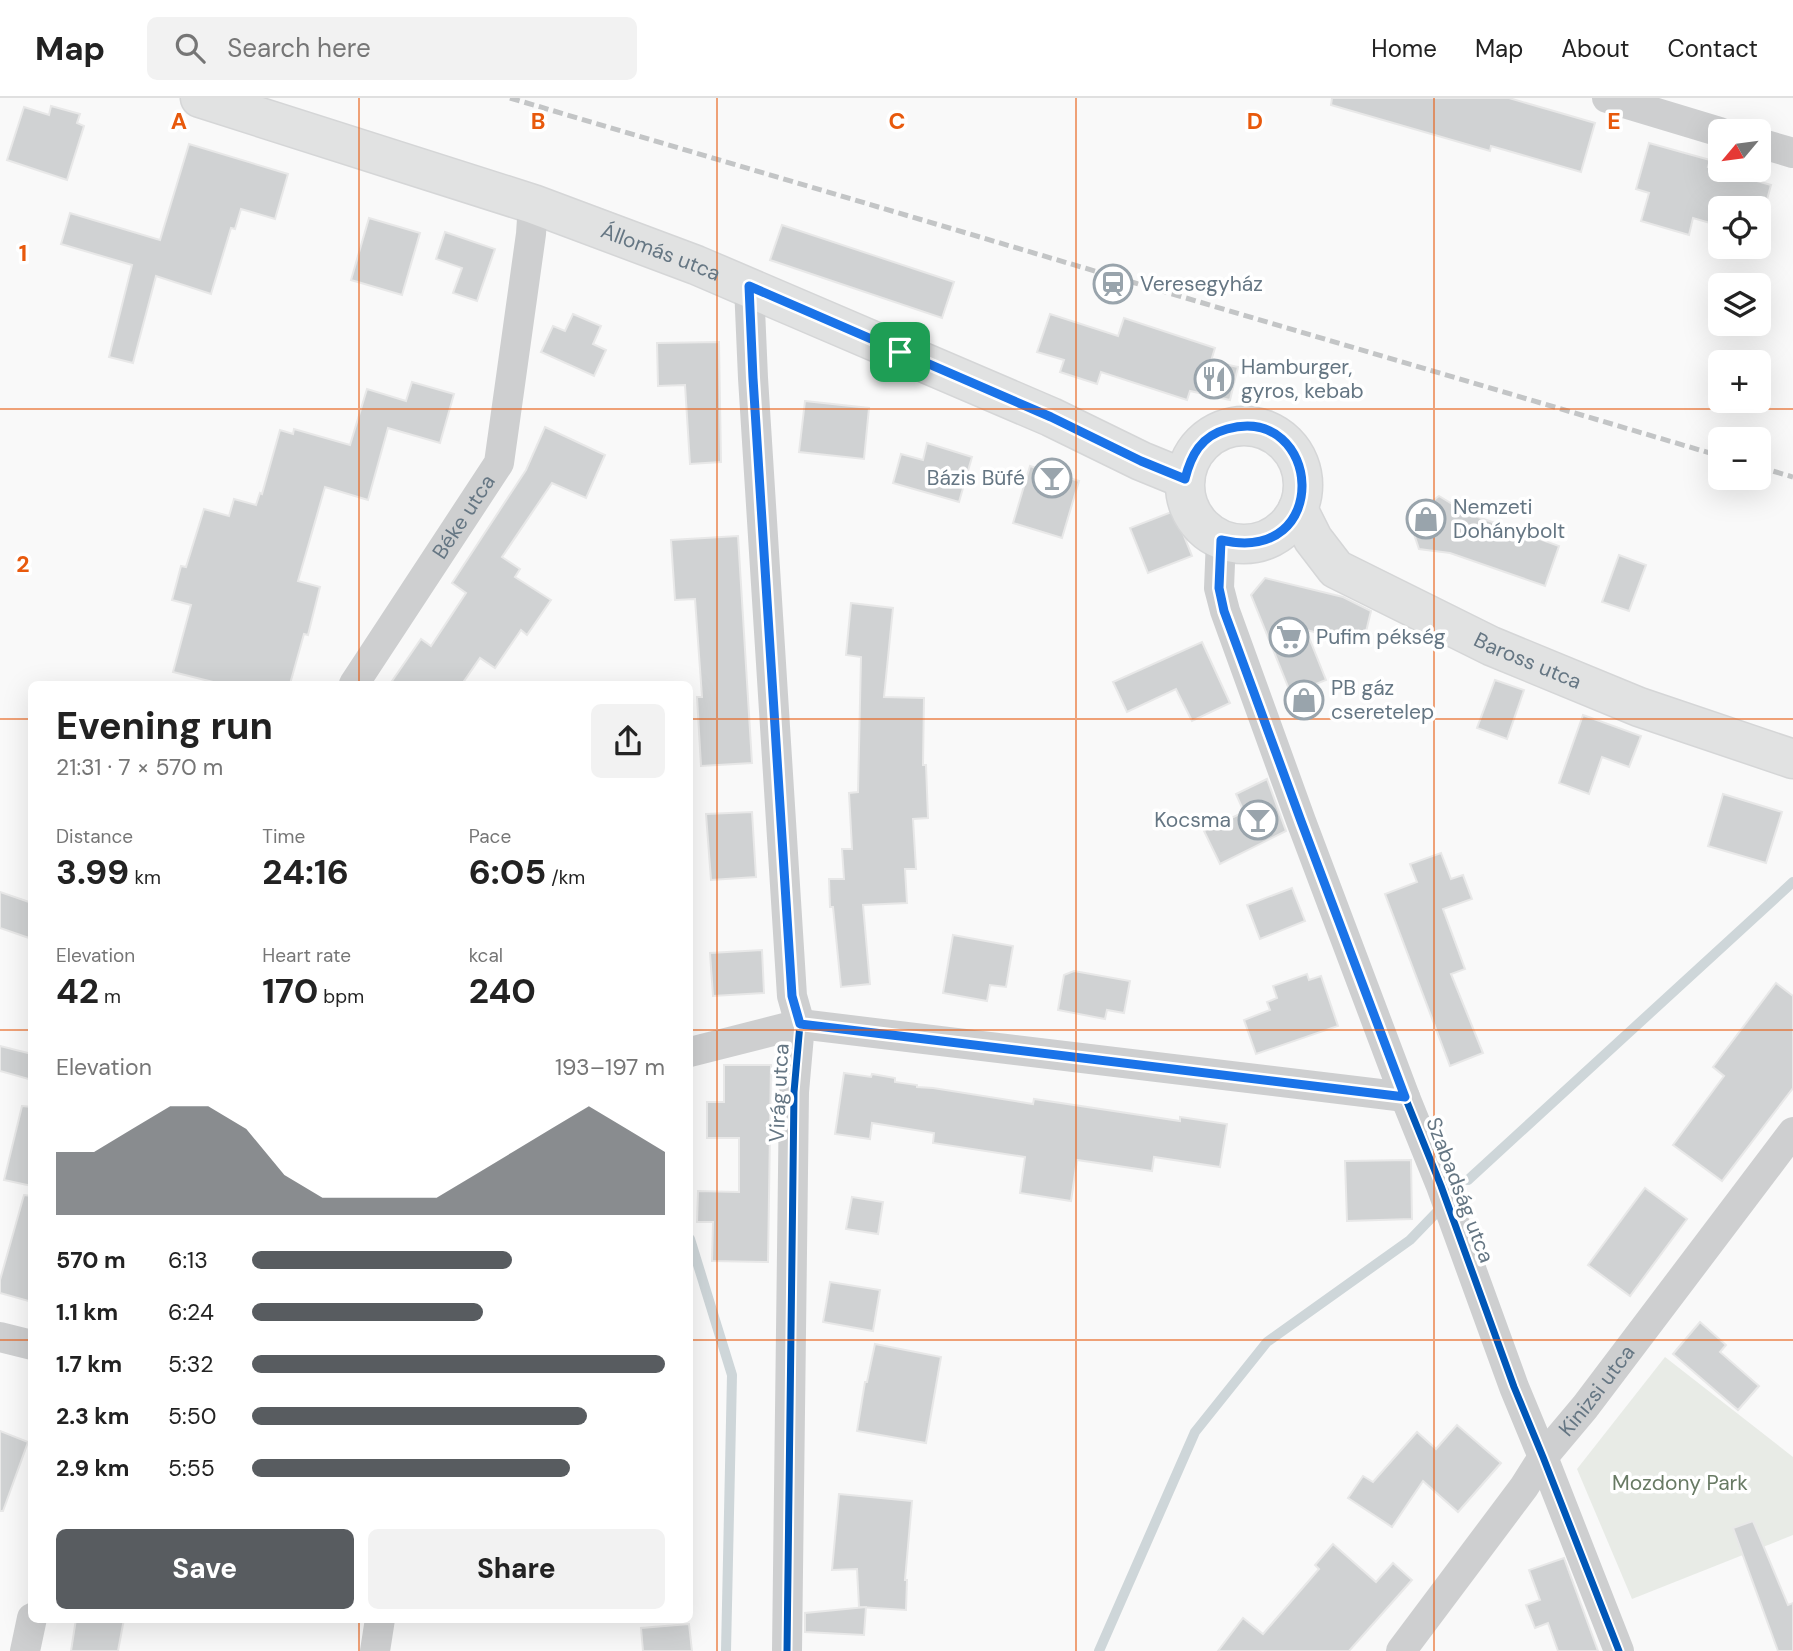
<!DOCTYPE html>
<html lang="en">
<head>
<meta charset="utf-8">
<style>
	:root { --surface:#fff; --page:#f2f2f2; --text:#222; --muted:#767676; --line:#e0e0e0; --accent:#585c60 }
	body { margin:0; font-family:"DM Sans",sans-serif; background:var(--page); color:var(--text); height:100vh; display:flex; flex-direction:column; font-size:26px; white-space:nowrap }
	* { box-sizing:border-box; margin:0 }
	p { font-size:23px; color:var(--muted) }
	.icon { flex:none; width:38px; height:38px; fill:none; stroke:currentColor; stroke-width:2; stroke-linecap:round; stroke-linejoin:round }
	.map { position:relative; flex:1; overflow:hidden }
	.panel { position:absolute; left:28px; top:583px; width:665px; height:942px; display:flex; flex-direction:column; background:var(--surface); border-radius:10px; box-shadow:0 7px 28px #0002 }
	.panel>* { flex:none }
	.needle { width:46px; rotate:241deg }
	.controls { position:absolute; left:1708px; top:21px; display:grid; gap:14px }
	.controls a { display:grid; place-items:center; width:63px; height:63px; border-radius:10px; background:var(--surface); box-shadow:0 7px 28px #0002; font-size:35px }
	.pin { position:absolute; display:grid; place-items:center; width:60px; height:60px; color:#fff; margin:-30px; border-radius:14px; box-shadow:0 4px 10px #0006 }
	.round { display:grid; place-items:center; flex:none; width:74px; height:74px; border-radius:10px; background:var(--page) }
	.headline { display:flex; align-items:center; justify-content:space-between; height:119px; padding:0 28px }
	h1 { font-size:38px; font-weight:700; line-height:52px }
	.stats { display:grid; grid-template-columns:repeat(3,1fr); gap:10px; height:119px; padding:7px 28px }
	.stats div { display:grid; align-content:center }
	.stats b { font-size:35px; font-weight:700 }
	.stats small { font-size:19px; font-weight:400 }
	.stats p { font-size:19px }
	.chart { height:196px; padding:14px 28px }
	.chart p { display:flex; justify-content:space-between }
	.chart svg { width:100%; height:126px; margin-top:7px; fill:var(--accent); opacity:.7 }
	.cta { display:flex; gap:14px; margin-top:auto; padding:14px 28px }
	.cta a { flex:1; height:80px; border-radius:10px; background:var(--accent); color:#fff; font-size:28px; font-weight:700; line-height:80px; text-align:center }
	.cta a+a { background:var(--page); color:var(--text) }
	ul { padding:0 28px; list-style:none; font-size:23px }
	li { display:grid; grid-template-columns:112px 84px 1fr; align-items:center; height:52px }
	li i { height:18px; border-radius:9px; background:var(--accent) }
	header { display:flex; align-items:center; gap:42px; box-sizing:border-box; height:98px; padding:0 35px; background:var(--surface); border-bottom:2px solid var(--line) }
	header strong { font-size:33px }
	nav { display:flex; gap:38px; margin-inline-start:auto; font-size:24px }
	.search { width:490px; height:63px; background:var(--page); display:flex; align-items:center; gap:18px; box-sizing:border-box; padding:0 24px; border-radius:10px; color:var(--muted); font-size:26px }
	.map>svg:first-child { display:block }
</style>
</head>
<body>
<header>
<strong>Map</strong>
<div class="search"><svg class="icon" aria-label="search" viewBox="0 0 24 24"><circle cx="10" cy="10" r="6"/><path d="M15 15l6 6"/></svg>Search here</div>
<nav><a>Home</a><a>Map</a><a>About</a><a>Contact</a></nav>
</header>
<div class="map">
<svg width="1793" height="1553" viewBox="0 0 1793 1553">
	<rect width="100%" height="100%" fill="#f9f9f9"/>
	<path fill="#e8ebe6" d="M1665,1259L1793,1359V1437L1632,1501L1577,1371Z"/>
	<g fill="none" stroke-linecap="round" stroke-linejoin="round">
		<g stroke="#ced6d9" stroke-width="10">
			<path d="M1468,1082L1793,784"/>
			<path d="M690,1141L732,1277L726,1553"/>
			<path d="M1099,1553L1195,1334L1267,1244L1410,1142L1438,1113"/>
		</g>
	</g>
	<g fill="#d0d2d3" stroke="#e8e8e8" stroke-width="2">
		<path d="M1332,0H1509L1595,25L1581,74L1491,48L1490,53L1331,7Z"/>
		<path d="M51,8L80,16L77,25L84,28L67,82L7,62L24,9L49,17Z"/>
		<path d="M1649,45L1710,62L1708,69L1771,87L1759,131V110H1720V128L1693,120L1689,137L1641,123L1649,95L1636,91Z"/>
		<path d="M189,46L288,76L275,121L241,111L235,131L231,130L211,196L156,178L133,265L109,259L132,167L61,146L70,115L160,142Z"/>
		<path d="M369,120L420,135L402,197L351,182Z"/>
		<path d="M782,127L954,184L942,220L770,162Z"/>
		<path d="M445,134L495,151L477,203L453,195L462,170L436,161Z"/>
		<path d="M573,216L601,228L593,246L606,252L594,278L541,254L553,228L565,233Z"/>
		<path d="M1050,216L1118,238L1124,220L1215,250L1211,263L1238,269L1230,302L1190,293L1187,302L1101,274L1097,286L1060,274L1064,262L1037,254Z"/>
		<path d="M719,244L721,364L690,366L685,287L658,288L657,245Z"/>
		<path d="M412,284L454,296L440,345L388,330L368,402L325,389L298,483L320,489L308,537L304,536L290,586H221L173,574L191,507L172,502L181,468L186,469L204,411L229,418L234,401L256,407L260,395L262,396L280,332L293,336L294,331L350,347L367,291L406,303Z"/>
		<path d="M805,303L869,310L864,361L799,354Z"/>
		<path d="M545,329L605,357L586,400L552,385L502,459L520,471L515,479L551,502L527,537L521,532L495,570L480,560L462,586H390L421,541L431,548L466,495L452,485L526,372Z"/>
		<path d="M927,345L972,359L959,404L893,385L901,356L923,362Z"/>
		<path d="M1030,368L1079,383L1062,440L1013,425Z"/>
		<path d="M1439,398L1467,415L1559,448L1545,488L1450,455L1419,451L1409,421Z"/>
		<path d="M1174,413L1192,458L1148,475L1130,430Z"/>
		<path d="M738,438L752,665L701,668L697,599H702L695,501L675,502L671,442Z"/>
		<path d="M1619,457L1646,467L1629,513L1602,504Z"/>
		<path d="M1265,480L1343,499L1371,513L1363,546L1306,532L1326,582L1291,596L1251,497Z"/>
		<path d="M851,505L893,510L884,599L924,600L923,667H926L928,720L913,721L916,771H905L907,805L863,807L870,886L841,889L833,809H830L829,781H844L842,751H852L849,695L858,694L861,559L846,557Z"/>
		<path d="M1202,544L1230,605L1192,623L1176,591L1127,614L1113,584Z"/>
		<path d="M1495,582L1524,592L1507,641L1477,630Z"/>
		<path d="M1583,617L1641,638L1629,669L1602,659L1589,696L1559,685Z"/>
		<path d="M1267,681L1286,733L1220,766L1204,733L1244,714L1236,696Z"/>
		<path d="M1723,696L1782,714L1766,765L1708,748Z"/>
		<path d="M752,714L756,779L711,782L706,716Z"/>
		<path d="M1441,755L1451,781L1463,777L1472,801L1443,811L1465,871L1451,876L1483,955L1450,968L1385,796L1417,784L1410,766Z"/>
		<path d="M1292,790L1305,823L1260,841L1247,807Z"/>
		<path d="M0,794L32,805V841L0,830Z"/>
		<path d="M953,837L1013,848L1006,889L990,887L987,903L943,895Z"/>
		<path d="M762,852L764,895L713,898L710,855Z"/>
		<path d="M1074,873L1130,883L1124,915L1107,912L1105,921L1058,912L1064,877Z"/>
		<path d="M1307,876L1309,882L1321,878L1338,928L1256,956L1244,922L1270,912L1267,904L1277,900L1273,888Z"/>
		<path d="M1776,885L1793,898V990L1722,1083L1673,1047L1724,978L1713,969Z"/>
		<path d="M0,948L32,956V982L0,973Z"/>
		<path d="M724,967H771L768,1164L712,1163L713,1124H697L698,1093L739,1094V1040H707V1004H724Z"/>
		<path d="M844,975L871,979L872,976L895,980V984L917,987V989L933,990L1033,1006L1034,1001L1180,1023V1019L1227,1026L1220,1069L1154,1059L1152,1073L1077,1062L1071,1103L1020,1095L1025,1059L933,1045L934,1035L872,1025L870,1041L835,1036Z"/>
		<path d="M22,1008L32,1009V1088L4,1082Z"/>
		<path d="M1411,1062L1412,1121L1347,1123L1345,1063Z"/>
		<path d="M1645,1090L1687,1121L1630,1198L1588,1167Z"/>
		<path d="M24,1097L32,1098V1204L0,1195V1182Z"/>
		<path d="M852,1099L883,1104L878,1136L846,1131Z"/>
		<path d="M830,1184L880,1192L873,1233L823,1224Z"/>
		<path d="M1700,1224L1726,1247L1720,1254L1759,1288L1738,1312L1673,1256Z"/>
		<path d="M875,1246L941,1259L926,1345L857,1333L865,1284H867Z"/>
		<path d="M1457,1327L1501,1365L1458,1414L1423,1383L1392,1429L1348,1400L1363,1378L1373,1384L1417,1334L1436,1351Z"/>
		<path d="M0,1333L28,1344L3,1413H0Z"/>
		<path d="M839,1396L912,1403L905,1482H907L906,1512L859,1509L857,1471L832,1472Z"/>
		<path d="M1753,1423L1788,1507L1793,1505V1553H1778L1733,1430Z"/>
		<path d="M1333,1446L1376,1484L1393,1465L1412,1482L1349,1553H1218L1243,1520L1263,1536L1319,1471L1315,1467Z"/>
		<path d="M1564,1460L1590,1531L1598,1553H1558L1548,1525L1535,1530L1526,1507L1540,1502L1529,1472Z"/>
		<path d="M866,1509L864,1537L805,1534V1515Z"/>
		<path d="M76,1521H124L118,1553H71Z"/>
		<path d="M689,1526L692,1553H643L641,1530Z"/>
	</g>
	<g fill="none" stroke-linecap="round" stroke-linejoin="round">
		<defs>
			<g id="secondary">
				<path id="s3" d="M200,0L533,106L696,167L1051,319L1141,363L1185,381"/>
				<circle cx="1244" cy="387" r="59"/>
				<path id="s4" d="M1298,411L1313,441L1336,471L1491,548L1639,609L1793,661"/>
			</g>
		</defs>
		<use href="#secondary" stroke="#d5d6d7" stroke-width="41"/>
		<g stroke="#cecfd0" stroke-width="30">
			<path d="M1607,0L1720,34"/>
			<path d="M1759,45L1793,55"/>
			<path d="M749,188L753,280L792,898L800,926L794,994L787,1553"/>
			<path d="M1221,441L1219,490L1225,513L1301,723L1405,999L1441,1088L1514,1289L1543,1359L1619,1553"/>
			<path id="s1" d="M354,586L499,365L531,136L533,106"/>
			<path d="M690,954L800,926L1405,999"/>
			<path d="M0,1239L32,1247"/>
			<path d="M25,1553L32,1520"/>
			<path d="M375,1553L380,1521"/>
			<path id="s2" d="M1401,1553L1524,1389L1543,1359L1585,1309L1793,1034"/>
		</g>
		<use href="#secondary" stroke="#e1e2e2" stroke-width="38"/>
		<g stroke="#c3c5c6" stroke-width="5" stroke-dasharray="10 5" stroke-linecap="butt">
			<path d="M510,0L1720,358"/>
			<path d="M1759,369L1793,379"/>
		</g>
		<defs>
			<g id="cycleway">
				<path d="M749,188L753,280L792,898L800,926L794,994L787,1553"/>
				<path d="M1221,441L1219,490L1225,513L1301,723L1405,999L1441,1088L1514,1289L1543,1359L1619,1553"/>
			</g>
		</defs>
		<use href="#cycleway" stroke="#fff" stroke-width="11"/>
		<use href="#cycleway" stroke="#0057b8" stroke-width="7"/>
	</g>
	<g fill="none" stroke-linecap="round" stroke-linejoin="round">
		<defs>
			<path id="route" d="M749,188L1051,319L1141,363L1185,381C1191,357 1201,338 1227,331C1322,305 1334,468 1221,442L1219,490L1224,513L1301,723L1405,999L800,926L792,898L753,280Z"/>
		</defs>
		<use href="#route" stroke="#fff" stroke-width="14"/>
		<use href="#route" stroke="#1a73e8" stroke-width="9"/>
	</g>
	<path fill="none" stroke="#e8590c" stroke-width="2" stroke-opacity="0.55" d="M359,0V586M717,0V1553M1076,0V1553M1434,0V1553M0,311H1793M0,621H32M690,621H1793M0,932H32M690,932H1793M0,1242H32M690,1242H1793M359,1521V1553"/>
	<defs>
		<symbol id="station-ring" viewBox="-11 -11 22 22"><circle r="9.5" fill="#fff" stroke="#99a4ac" stroke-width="1.5"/><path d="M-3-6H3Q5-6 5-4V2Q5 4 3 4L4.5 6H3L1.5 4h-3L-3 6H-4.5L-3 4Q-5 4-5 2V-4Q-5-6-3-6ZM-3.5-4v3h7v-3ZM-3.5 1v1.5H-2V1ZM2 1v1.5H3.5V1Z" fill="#99a4ac"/></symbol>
		<symbol id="restaurant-ring" viewBox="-11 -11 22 22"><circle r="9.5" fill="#fff" stroke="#99a4ac" stroke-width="1.5"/><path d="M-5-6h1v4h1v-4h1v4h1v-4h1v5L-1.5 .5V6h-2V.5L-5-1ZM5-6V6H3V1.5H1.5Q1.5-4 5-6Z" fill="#99a4ac"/></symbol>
		<symbol id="bar-ring" viewBox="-11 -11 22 22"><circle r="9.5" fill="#fff" stroke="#99a4ac" stroke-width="1.5"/><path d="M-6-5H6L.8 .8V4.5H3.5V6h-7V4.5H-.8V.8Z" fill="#99a4ac"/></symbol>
		<symbol id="shop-ring" viewBox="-11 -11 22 22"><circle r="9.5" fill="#fff" stroke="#99a4ac" stroke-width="1.5"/><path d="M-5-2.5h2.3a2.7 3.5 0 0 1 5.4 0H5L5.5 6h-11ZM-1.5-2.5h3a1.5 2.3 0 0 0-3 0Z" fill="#99a4ac"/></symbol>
		<symbol id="supermarket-ring" viewBox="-11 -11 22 22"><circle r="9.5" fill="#fff" stroke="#99a4ac" stroke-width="1.5"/><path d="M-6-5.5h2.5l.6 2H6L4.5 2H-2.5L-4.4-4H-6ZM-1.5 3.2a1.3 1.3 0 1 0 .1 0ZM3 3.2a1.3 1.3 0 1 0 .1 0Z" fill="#99a4ac"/></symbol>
	</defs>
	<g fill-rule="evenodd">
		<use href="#station-ring" x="1091" y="164" width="44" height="44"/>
		<use href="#restaurant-ring" x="1192" y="259" width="44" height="44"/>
		<use href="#bar-ring" x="1030" y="358" width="44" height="44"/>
		<use href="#shop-ring" x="1404" y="399" width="44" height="44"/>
		<use href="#supermarket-ring" x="1267" y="517" width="44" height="44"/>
		<use href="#shop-ring" x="1282" y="580" width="44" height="44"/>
		<use href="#bar-ring" x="1236" y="700" width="44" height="44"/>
	</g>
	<g text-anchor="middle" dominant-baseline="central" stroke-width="7" stroke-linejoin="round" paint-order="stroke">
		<g font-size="21" fill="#657683" stroke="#fff">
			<text stroke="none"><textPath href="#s3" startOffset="486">Állomás utca</textPath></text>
			<text stroke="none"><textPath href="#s1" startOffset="200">Béke utca</textPath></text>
			<text stroke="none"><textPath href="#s4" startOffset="284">Baross utca</textPath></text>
			<text transform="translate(779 995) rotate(-87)">Virág utca</text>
			<text transform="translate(1460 1092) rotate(69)">Szabadság utca</text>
			<text stroke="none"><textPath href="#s2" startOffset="326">Kinizsi utca</textPath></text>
		</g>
		<g font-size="21" fill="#657683" stroke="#fff" text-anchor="start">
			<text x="1140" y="186">Veresegyház</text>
			<text x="1241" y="269">Hamburger,<tspan x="1241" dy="24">gyros, kebab</tspan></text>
			<text x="1025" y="380" text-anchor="end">Bázis Büfé</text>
			<text x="1453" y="409">Nemzeti<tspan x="1453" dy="24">Dohánybolt</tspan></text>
			<text x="1316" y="539">Pufim pékség</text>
			<text x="1331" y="590">PB gáz<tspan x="1331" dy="24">cseretelep</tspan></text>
			<text x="1231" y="722" text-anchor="end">Kocsma</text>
		</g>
		<g font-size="21" fill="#687a64" stroke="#fff">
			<text x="1680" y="1385">Mozdony Park</text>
		</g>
	</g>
	<g font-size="23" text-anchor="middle" font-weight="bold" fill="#e8590c" stroke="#fff" stroke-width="7" stroke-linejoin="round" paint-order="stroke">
		<text x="179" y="31">A</text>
		<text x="538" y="31">B</text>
		<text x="897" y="31">C</text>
		<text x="1255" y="31">D</text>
		<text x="1614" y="31">E</text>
		<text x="23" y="163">1</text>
		<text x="23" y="474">2</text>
	</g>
</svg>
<div class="controls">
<a><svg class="needle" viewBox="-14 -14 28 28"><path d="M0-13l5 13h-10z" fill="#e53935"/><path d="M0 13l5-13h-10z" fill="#767676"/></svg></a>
<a><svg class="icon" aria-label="locate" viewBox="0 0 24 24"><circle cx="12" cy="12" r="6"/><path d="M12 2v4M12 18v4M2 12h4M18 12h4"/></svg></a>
<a><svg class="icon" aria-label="layers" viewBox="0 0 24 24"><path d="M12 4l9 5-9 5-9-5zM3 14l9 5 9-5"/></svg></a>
<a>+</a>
<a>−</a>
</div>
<div class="pin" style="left:900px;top:254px;background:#1e9e55"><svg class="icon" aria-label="arrive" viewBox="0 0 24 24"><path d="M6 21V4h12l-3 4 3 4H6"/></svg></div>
<section class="panel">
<div class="headline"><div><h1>Evening run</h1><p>21:31 · 7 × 570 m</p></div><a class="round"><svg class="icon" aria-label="share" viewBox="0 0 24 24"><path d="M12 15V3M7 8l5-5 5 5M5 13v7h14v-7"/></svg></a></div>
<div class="stats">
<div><p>Distance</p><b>3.99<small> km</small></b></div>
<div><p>Time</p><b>24:16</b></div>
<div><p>Pace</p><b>6:05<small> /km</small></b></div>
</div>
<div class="stats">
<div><p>Elevation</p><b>42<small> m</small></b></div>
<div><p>Heart rate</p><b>170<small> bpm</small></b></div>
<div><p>kcal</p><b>240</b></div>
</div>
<div class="chart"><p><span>Elevation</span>193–197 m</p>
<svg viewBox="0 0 160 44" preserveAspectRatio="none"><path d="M0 44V22L10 22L20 14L30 6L40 6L50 14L60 30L70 38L80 38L90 38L100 38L110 30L120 22L130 14L140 6L150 14L160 22V44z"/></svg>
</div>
<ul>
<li><b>570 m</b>6:13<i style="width:63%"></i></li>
<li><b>1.1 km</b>6:24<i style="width:56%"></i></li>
<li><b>1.7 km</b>5:32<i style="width:100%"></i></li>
<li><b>2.3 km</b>5:50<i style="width:81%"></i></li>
<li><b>2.9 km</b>5:55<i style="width:77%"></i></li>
</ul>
<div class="cta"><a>Save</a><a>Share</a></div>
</section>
</div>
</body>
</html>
